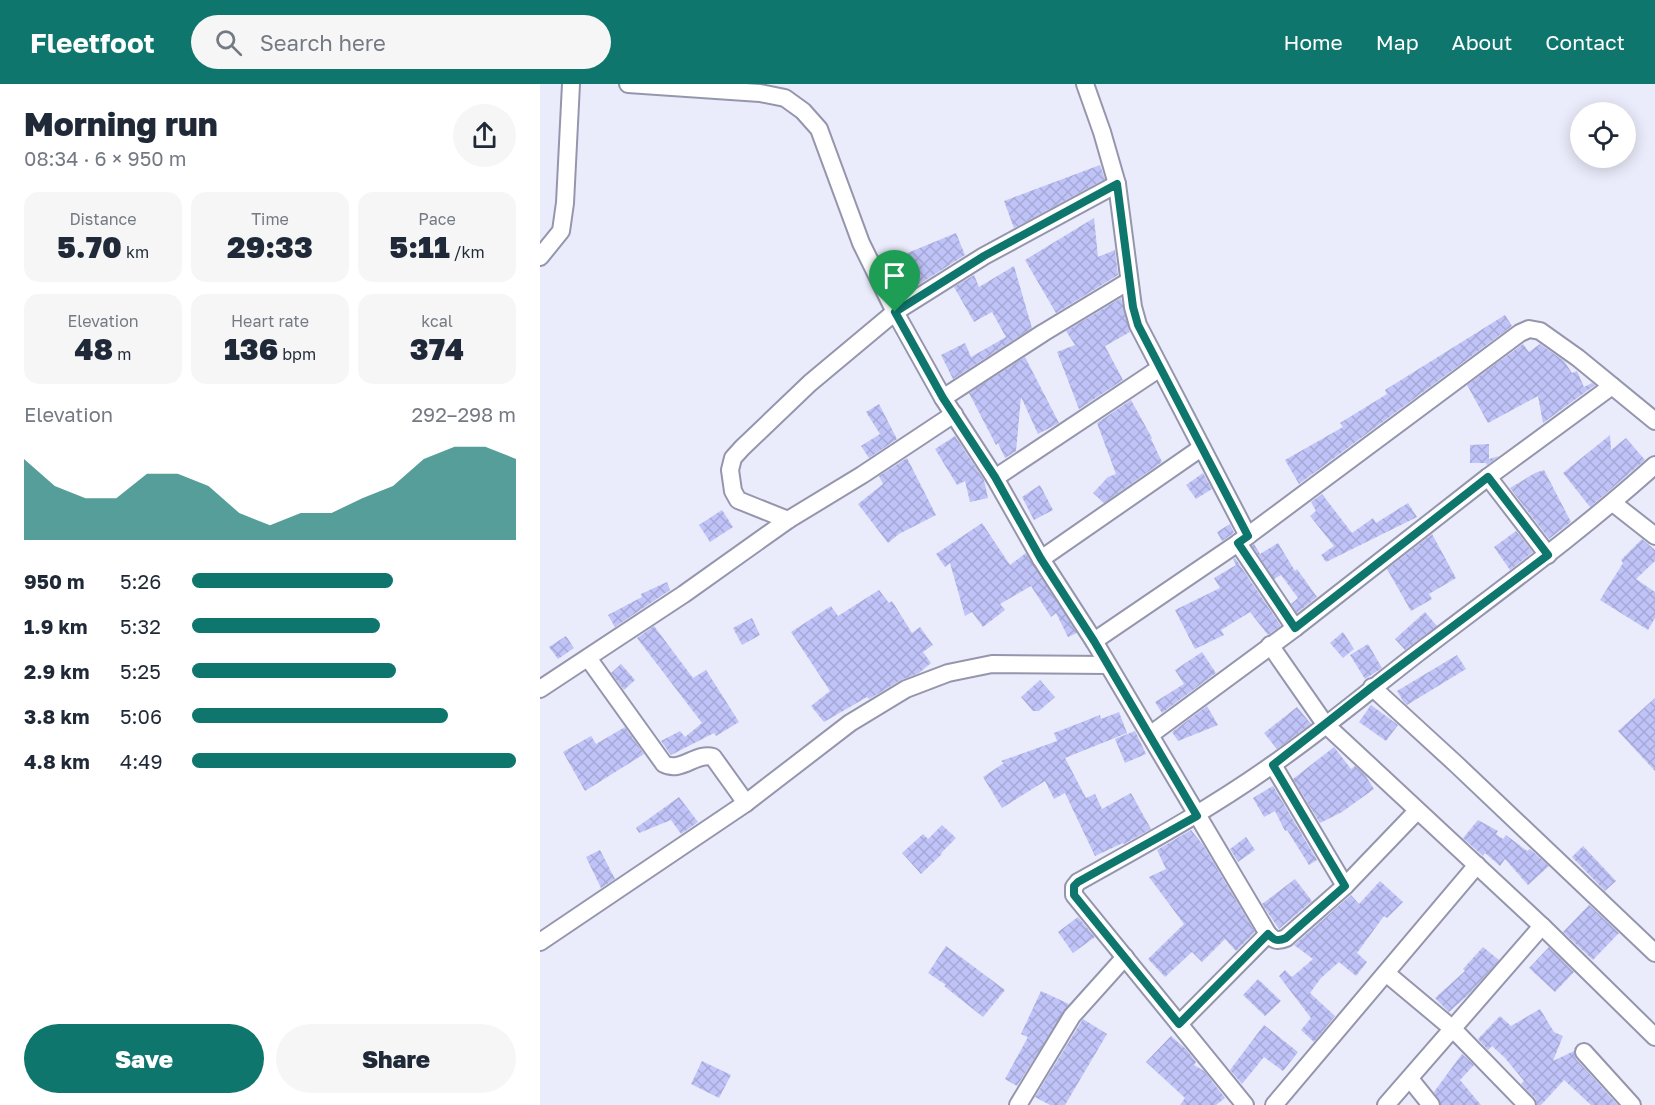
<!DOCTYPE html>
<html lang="en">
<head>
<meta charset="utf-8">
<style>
	:root { --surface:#fff; --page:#f6f6f7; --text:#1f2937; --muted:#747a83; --accent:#0f766e }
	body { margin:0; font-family:"Golos Text",sans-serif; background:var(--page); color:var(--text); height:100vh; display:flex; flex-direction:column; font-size:22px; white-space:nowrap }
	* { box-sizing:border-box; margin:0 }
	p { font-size:20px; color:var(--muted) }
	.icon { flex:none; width:33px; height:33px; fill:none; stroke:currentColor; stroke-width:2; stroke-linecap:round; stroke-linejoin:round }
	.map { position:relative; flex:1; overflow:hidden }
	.details { display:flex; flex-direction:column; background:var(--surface); width:540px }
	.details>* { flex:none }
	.controls { position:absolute; left:1030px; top:18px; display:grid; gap:12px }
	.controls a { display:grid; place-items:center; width:66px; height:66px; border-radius:50%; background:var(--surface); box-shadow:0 3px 15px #0003; font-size:30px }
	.pin { position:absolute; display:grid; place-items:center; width:51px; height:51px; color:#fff; margin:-62px -26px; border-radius:50% 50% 50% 0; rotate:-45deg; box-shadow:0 0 6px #0007 }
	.pin .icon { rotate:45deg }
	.round { display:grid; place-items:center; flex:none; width:63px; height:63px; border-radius:32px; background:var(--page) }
	.summary { display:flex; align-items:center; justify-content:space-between; height:102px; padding:0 24px }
	h1 { font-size:33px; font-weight:800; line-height:45px }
	.figures { display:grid; grid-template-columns:repeat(3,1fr); gap:9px; height:102px; padding:6px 24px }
	.figures div { display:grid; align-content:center; border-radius:15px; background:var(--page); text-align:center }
	.figures b { font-size:30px; font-weight:800 }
	.figures small { font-size:16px; font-weight:400 }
	.figures p { font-size:16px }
	.chart { height:168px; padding:12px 24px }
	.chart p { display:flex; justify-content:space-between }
	.chart svg { width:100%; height:108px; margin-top:6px; fill:var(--accent); opacity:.7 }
	.cta { display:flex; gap:12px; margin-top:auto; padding:12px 24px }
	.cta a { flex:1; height:69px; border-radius:36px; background:var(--accent); color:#fff; font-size:24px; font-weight:800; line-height:69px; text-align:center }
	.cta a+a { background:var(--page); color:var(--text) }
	ul { padding:0 24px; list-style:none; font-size:20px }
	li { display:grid; grid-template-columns:96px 72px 1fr; align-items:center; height:45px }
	li i { height:15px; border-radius:8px; background:var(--accent) }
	header { display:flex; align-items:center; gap:36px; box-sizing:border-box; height:84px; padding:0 30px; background:var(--accent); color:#fff }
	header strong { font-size:28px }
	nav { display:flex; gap:33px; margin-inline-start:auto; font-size:21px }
	.search { width:420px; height:54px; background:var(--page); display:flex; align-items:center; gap:15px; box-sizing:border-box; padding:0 21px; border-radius:33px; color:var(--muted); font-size:22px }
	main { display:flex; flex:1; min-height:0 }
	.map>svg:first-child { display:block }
</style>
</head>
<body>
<header>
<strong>Fleetfoot</strong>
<div class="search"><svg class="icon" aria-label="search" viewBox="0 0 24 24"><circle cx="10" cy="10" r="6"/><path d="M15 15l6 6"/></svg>Search here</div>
<nav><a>Home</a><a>Map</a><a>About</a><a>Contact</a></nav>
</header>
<main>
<section class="details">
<div class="summary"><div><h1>Morning run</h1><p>08:34 · 6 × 950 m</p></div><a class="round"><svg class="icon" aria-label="share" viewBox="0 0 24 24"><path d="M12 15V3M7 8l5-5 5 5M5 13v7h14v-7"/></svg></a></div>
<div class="figures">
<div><p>Distance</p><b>5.70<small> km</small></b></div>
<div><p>Time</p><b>29:33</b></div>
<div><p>Pace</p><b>5:11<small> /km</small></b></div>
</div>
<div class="figures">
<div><p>Elevation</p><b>48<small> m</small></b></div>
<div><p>Heart rate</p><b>136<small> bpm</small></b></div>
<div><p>kcal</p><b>374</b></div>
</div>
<div class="chart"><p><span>Elevation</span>292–298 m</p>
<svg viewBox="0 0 160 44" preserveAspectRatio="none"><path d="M0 44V11L10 22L20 27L30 27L40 17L50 17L60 22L70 33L80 38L90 33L100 33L110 27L120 22L130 11L140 6L150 6L160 11V44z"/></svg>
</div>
<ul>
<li><b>950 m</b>5:26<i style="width:62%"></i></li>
<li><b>1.9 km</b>5:32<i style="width:58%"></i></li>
<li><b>2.9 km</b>5:25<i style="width:63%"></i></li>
<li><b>3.8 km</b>5:06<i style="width:79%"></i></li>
<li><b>4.8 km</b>4:49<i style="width:100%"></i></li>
</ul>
<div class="cta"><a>Save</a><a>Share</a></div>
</section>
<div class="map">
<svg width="1115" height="1021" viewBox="0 0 1115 1021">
	<defs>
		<pattern id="building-cross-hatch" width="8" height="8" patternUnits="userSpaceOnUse" patternTransform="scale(1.5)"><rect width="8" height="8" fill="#c0c3f8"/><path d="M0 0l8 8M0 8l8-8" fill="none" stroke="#a5a8d5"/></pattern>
	</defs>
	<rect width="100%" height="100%" fill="#eaecfb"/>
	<g fill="url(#building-cross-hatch)">
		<path d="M560,81L565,95L474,144L464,117Z"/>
		<path d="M554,134L558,173L575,166L578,191L516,229L485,176Z"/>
		<path d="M416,149L425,171L367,208L353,175Z"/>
		<path d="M474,182L492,244L413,295L401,271L425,259L431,273L466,253L452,228L434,238L414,203L434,191L439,203Z"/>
		<path d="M581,214L590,248L565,262L583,296L539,325L517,268L535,261L526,247Z"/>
		<path d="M965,231L972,242L759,400L745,376L803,343L800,339L847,310L845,306Z"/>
		<path d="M983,260L989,268L1000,260L1024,277L1032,289L1037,287L1044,303L1052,299L1055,301L1003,339L998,312L948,339L927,301Z"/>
		<path d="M485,273L519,339L498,350L481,313L476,367L465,374L458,359L456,361L429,309Z"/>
		<path d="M591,316L612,354L611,355L622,378L564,419L553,409L568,393L576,390L557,339Z"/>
		<path d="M339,320L357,355L329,374L321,362L340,350L326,328Z"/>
		<path d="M1070,351L1071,366L1086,354L1105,376L1050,423L1023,389Z"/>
		<path d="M415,352L444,396L448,414L430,418L425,397L417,401L395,365Z"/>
		<path d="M949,360V375L959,372L947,381L946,379H930V361Z"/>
		<path d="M367,374L396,431L359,450L348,459L318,420L343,400L339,392Z"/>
		<path d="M1004,386L1031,438L1009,455L970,404L995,389Z"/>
		<path d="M663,389L672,405L656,415L646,401Z"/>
		<path d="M500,401L513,426L494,436L482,413Z"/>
		<path d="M782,410L812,449L833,434L836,439L868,419L877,433L786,478L781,471L794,462L770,432L776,427L771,418Z"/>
		<path d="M182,426L193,443L170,458L159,441Z"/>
		<path d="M442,439L470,481L486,469L537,549L528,553L516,529L511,533L491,502L460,520L465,526L443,543L432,528L425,532L410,479L405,483L396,470Z"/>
		<path d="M690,440L694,449L682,457L677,448Z"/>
		<path d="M976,447L993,468L970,486L954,463Z"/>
		<path d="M892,450L916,494L889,510L892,515L871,527L847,485Z"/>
		<path d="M1102,455L1115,466V477L1096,495L1115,508V534L1108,546L1060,516L1083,479L1081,476Z"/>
		<path d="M738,459L755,487L757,485L777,513L757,529L751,520L758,514L741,491L734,495L712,462L714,460L720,470Z"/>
		<path d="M695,474L741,542L728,551L710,528L681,546L684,551L655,565L635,526L680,504L674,494L696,481L693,475Z"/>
		<path d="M127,498L130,506L75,543L68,531L102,513L101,510Z"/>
		<path d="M339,506L349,519L352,517L372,549L380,543L393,561L383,568L391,579L379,589L361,596L329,615L327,613L284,638L271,622L290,607L251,548L291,522L298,532Z"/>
		<path d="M885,528L897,542L865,566L855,555Z"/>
		<path d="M212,534L220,551L202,561L193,544Z"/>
		<path d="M114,542L153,594L166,586L199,638L176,652L174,649L131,671L121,657L140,647L145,653L162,639L97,554Z"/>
		<path d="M803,548L814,565L803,574L790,559Z"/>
		<path d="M26,552L34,564L18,575L9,563Z"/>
		<path d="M828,560L842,584L825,595L810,571Z"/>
		<path d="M662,568L676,589L622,629L615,618L644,600L635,586Z"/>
		<path d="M917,571L926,585L867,621L863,617L857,607Z"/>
		<path d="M81,580L95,596L84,606L71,589Z"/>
		<path d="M500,596L515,613L499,627H493L481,613Z"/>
		<path d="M1115,614V687L1078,647Z"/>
		<path d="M831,621L858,641L846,657L819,638Z"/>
		<path d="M667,622L678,641L638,657L632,648Z"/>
		<path d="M757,623L771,640L737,665L724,649Z"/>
		<path d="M579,628L587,649L525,674L546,714L555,710L562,725L591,709L611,745L584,760L583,759L555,772L525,709L514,715L505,697L462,724L443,693L464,679L461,677L517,657L514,649L560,631L561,635Z"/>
		<path d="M85,643L104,670L45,707L23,668L51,652L56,660Z"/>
		<path d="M595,647L606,670L585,679L575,655Z"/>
		<path d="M794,663L811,685L815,682L825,691L834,705L802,728L780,739L753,695Z"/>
		<path d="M733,702L777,776L769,781L747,746L745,747L735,727L724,733L713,714Z"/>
		<path d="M139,713L158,738L141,750L131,736L99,749L96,744Z"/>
		<path d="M938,736L958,747L956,750L963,755L966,751L987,767L990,765L1009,782L988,801L965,775L960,782L945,769L943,772L923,754Z"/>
		<path d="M402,741L416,754L401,769L402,770L381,790L362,769L383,750L388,755Z"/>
		<path d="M651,746L663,761L715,848L696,867L685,855L662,878L652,868L625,893L608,875L644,840L609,793L626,785L617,766Z"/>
		<path d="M706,753L715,766L698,778L690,765Z"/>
		<path d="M1043,762L1076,797L1065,807L1032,773Z"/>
		<path d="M60,766L75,795L61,804L46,773Z"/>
		<path d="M755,795L772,817L739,845L722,820Z"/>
		<path d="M840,797L863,818L847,834L844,832L817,869L827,878L816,892L799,878L781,894L770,909L795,932L774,958L761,946L771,934L739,892L745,886L752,893L773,875L754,861L811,811L819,820Z"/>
		<path d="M1049,821L1079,849L1053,876L1023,848Z"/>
		<path d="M538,833L555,853L533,869L518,848Z"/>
		<path d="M406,862L465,906L443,933L404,902L406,901L388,889Z"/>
		<path d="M943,863L959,876L929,910L909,928L895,914L925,887L923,885Z"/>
		<path d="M1009,863L1034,888L1015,908L989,884Z"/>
		<path d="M718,895L741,917L725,932L703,911Z"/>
		<path d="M501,907L529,920L477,1002L465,995L488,953L481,950Z"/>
		<path d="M1000,925L1014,948L1023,952L1013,977L1034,967L1036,975L1078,1021H1051L1024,996L1001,1021H997L995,1014L981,1000L984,997L965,974L952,962L948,966L938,955L960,932L971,942Z"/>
		<path d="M543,935L567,950L525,1021H510L495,1013Z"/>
		<path d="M724,941L758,968L743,987L724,973L702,1000L690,986Z"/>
		<path d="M631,952L647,966L656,978L654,981L664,987L685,1014L676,1021H640L645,1014L606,978Z"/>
		<path d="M922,970L934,981L920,996L941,1021H901L894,1008Z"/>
		<path d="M162,977L191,991L179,1014L151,1000Z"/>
	</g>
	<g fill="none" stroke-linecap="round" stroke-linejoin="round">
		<defs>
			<g id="street">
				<path d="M88,0L220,9L245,14L263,27L279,45L321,159L355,228L403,314L455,394L501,475L554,557L728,850C734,856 737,858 746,854L805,802L877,727"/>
				<path d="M545,0L562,48L577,100L593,223L598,241L708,452"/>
				<path d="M0,173L21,147L25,119L31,0"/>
				<path d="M403,314L503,249L589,197"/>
				<path d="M948,393L1008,471"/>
				<path d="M455,394L620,284"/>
				<path d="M1073,419L1115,452"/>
				<path d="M248,436L198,416L193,407L190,386L193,374L202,364L270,299L355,228L444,172L577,100"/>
				<path d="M698,459L755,544"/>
				<path d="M501,475L661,364"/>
				<path d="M554,557L698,459L980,249L989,245L1000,247L1038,274L1115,337"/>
				<path d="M730,561L785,640L1002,842L1115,953"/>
				<path d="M48,574L124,680C141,689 156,668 173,673L206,719"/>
				<path d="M832,603L916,680L1115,869"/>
				<path d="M0,605L144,510L248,436L322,391L414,330"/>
				<path d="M610,651L755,544L948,393L1072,302"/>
				<path d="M733,681L805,802"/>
				<path d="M0,858L206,719L310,639L366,605L408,589L452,580L568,581"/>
				<path d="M846,889L913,945L987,1021"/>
				<path d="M639,940L728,850"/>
				<path d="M1044,968L1092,1021"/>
				<path d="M870,995L891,1021"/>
				<path d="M478,1021L532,932L585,873"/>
				<path d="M705,1021L534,811V803L538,798C604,761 670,725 732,681C787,643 838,599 891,559C967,501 1044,445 1115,381"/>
				<path d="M734,1021L937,781"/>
				<path d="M846,1021L1002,842"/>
			</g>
		</defs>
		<use href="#street" stroke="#9596ae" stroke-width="20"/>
		<use href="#street" stroke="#fff" stroke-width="16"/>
	</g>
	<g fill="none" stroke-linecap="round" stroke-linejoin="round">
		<defs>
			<path id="route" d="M577,100L593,223L598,241L708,452L698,459L755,544L948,393L1008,471L832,603L733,681L805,802L746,854C737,858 734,856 728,850L639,940L534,811V802L538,798L657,732L554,557L501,475L455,393L403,314L355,228L444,172Z"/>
		</defs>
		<use href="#route" stroke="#fff" stroke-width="12"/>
		<use href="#route" stroke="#0f766e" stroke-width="8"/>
	</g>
</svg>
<div class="controls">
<a><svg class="icon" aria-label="locate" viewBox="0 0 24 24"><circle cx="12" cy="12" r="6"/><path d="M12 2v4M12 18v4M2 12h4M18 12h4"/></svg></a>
</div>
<div class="pin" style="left:355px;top:228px;background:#1e9e55"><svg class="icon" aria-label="arrive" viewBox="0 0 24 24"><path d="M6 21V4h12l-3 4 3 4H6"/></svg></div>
</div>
</main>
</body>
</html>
